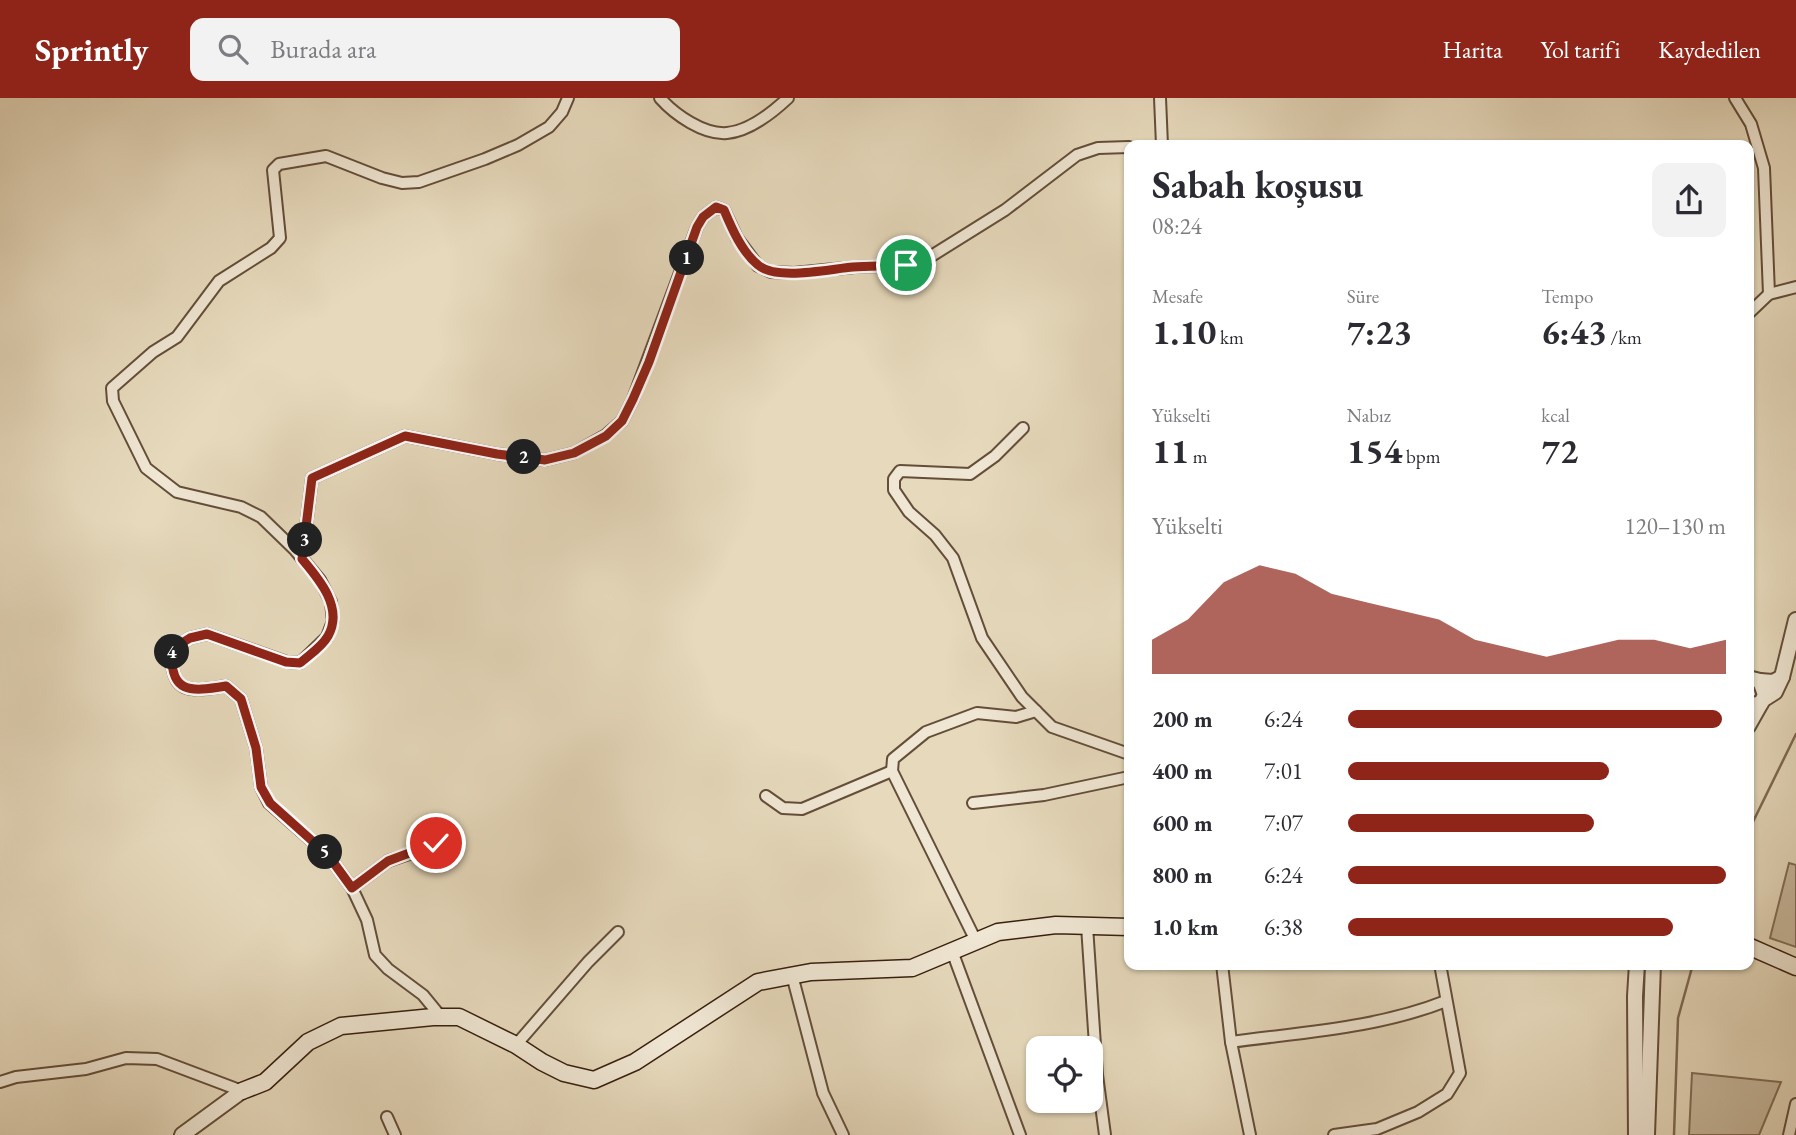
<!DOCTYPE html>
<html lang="tr">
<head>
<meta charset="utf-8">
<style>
	:root { --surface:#fff; --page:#f2f2f3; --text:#2b2b33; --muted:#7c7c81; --accent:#8f2418 }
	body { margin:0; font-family:"EB Garamond",serif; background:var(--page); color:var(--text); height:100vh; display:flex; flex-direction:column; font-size:26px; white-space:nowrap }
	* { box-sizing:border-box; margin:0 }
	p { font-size:23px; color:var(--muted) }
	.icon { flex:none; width:38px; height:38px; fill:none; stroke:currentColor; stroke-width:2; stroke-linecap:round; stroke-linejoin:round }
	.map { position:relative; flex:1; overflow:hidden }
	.panel { position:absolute; left:1124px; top:42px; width:630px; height:830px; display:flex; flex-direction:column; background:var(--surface); border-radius:14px; box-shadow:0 2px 5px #0004 }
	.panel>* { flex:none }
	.tools { position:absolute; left:1026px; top:938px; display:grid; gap:14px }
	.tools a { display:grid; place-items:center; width:77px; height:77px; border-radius:14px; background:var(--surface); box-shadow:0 2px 5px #0004; font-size:35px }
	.pin { position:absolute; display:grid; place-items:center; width:60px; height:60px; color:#fff; margin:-30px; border:4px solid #fff; border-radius:50%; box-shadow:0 2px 7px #0007 }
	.km { position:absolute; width:35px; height:35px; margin:-18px; border-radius:50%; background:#222; color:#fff; font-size:19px; line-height:35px; text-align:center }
	.round { display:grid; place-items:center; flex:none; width:74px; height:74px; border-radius:14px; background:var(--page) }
	.summary { display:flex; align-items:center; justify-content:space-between; height:119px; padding:0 28px }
	h1 { font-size:38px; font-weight:700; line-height:52px }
	.metrics { display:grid; grid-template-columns:repeat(3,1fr); gap:10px; height:119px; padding:7px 28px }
	.metrics div { display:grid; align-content:center }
	.metrics b { font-size:35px; font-weight:700 }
	.metrics small { font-size:19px; font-weight:400 }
	.metrics p { font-size:19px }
	.chart { height:196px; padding:14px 28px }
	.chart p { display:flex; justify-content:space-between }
	.chart svg { width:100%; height:126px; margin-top:7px; fill:var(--accent); opacity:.7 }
	ul { padding:0 28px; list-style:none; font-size:23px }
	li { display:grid; grid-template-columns:112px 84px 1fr; align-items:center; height:52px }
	li i { height:18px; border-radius:9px; background:var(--accent) }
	header { display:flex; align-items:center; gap:42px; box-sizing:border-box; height:98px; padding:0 35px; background:var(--accent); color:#fff }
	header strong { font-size:33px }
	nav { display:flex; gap:38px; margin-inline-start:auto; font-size:24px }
	.search { width:490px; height:63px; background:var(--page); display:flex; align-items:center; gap:18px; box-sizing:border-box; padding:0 24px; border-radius:14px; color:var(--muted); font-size:26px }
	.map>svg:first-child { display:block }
</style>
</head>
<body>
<header>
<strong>Sprintly</strong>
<div class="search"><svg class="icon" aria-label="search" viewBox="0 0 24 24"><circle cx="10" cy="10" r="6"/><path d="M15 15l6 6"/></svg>Burada ara</div>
<nav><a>Harita</a><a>Yol tarifi</a><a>Kaydedilen</a></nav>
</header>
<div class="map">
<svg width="1796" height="1037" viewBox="0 0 1796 1037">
	<rect width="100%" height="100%" fill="#e6d9bc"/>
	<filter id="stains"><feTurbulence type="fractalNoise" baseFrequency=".00286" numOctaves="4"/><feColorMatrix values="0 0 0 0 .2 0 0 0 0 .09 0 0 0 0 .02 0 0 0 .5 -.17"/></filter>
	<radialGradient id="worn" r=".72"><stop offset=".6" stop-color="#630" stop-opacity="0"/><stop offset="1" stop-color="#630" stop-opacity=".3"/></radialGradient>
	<g fill="#c8b99e" stroke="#806c56" stroke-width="2">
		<path d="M1789,765L1796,767V849L1770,840Z"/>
		<path d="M1692,975L1781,984L1759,1037H1689Z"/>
	</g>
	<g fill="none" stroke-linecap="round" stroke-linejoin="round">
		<g stroke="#7d6953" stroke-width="2.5">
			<path d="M1748,734L1796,636"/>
			<path d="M1674,1037L1678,920L1693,866"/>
		</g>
		<defs>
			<g id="minor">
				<path d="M660,0C675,17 704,37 727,35C749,33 773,14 788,0"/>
				<path d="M1160,0L1162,47"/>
				<path d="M1735,0L1751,26L1764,70L1769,196"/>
				<path d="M1748,216L1769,196L1796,189"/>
				<path d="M1023,330L995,358L970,376L900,373L894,381V392L909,414L935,437L953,460L982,540L1022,599L1052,629L1129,656"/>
				<path d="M302,461L312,380L405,338L497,356L545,362L574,355L606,337L622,323L633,301L697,129L703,119L716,109L724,112L737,140L758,168L771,174L794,175L855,169L906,167L933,157L1005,112L1077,57L1098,50L1129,49"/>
				<path d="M766,698L783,710L802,711L892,673"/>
				<path d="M973,705L1044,697L1129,679"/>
				<path d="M352,790L388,763L444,744"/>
				<path d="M1087,828L1097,977L1105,1037"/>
				<path d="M976,843L892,673L893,661L926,634L977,615L1016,619L1036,613"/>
				<path d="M952,853L1020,1037"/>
				<path d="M1222,866L1231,944L1250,1037"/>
				<path d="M792,877L823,995L843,1037"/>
				<path d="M441,919L423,897L388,871L375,857L367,822L352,790L328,757L269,705L261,689L256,650L241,601L226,588C190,594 169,597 172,551L190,540L207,536L287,564L300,565L327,539L333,523L331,504L320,482L295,452L261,419L241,409L177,394L146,370L113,303L112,290L153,254L177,239L219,183L271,150L280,140L273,72L279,66L326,58L382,80L402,85L419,84L485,61L518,47L549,29L562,14L568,0"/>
				<path d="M1231,944C1304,934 1378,930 1446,903"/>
				<path d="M516,947L588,864L618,834"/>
				<path d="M0,984L16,979L86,971L126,960L157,961L242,993"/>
				<path d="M387,1019L395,1037"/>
				<path d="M1334,1037L1377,1031L1418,1014L1447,996L1460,975L1440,866"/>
				<path d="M1789,1037L1796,1006"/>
			</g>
			<g id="tertiary">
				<path d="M1782,579L1796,522"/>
				<path d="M1748,580L1760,583L1765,597L1761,605L1748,608"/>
				<path d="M1760,583L1773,584L1782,579L1775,594L1764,601"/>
				<path d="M1748,628L1761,605"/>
				<path d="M182,1037L242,993"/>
				<path d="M1636,1037L1635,898L1637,866"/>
				<path d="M1647,1037L1653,866"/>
			</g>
			<g id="secondary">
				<path d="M1748,848L1796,869"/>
				<path d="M242,993L265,984L308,944L341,928L433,919H459L516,947L542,964L564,975L594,982L635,964L758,884L811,874L912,870L998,834L1056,827L1129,829"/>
			</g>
		</defs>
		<use href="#minor" stroke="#644e3a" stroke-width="14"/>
		<use href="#tertiary" stroke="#644e3a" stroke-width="18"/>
		<use href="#secondary" stroke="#381f0e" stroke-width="19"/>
		<use href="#minor" stroke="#efe6d3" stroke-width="10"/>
		<use href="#tertiary" stroke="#efe6d3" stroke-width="14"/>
		<use href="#secondary" stroke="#efe6d3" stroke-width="16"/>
	</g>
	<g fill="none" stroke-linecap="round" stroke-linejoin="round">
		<defs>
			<path id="route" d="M436,745L388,763L352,790L328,757L270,705L261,689L256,650L241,601L226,588C190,594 169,596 172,551L190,540L207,536L286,564L300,565C309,557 322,549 328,538C344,510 319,481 302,461L312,380L405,338L497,356L545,362L574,355L606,338L622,323L633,301L649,264L697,129L703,119L716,109L724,112C732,131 742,154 758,167C776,183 829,171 853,169C870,168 889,168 906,167"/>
		</defs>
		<use href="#route" stroke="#fff" stroke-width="14"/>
		<use href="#route" stroke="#8f2418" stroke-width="9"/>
	</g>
	<rect width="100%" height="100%" filter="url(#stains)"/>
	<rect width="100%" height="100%" fill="url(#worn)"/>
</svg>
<div class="tools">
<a><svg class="icon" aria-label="locate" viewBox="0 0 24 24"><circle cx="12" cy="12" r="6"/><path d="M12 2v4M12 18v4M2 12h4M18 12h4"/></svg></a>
</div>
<div class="pin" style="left:906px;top:167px;background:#1e9e55"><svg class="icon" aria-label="arrive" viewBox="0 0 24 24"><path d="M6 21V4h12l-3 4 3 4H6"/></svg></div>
<div class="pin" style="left:436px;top:745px;background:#d93025"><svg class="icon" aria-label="check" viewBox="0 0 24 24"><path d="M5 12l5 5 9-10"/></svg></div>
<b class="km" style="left:687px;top:160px">1</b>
<b class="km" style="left:524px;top:359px">2</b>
<b class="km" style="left:305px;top:442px">3</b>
<b class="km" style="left:172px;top:554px">4</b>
<b class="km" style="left:325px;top:754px">5</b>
<section class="panel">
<div class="summary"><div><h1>Sabah koşusu</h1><p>08:24</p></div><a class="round"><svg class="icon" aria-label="share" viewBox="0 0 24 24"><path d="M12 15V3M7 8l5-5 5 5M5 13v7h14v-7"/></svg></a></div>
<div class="metrics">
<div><p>Mesafe</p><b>1.10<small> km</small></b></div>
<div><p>Süre</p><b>7:23</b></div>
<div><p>Tempo</p><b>6:43<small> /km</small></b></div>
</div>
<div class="metrics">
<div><p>Yükselti</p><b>11<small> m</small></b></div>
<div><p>Nabız</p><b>154<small> bpm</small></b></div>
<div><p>kcal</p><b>72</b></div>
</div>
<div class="chart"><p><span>Yükselti</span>120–130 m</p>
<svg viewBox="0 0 160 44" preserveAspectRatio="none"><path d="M0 44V32L10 25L20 12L30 6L40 9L50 16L60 19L70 22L80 25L90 32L100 35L110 38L120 35L130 32L140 32L150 35L160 32V44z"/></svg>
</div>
<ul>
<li><b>200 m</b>6:24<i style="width:99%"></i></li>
<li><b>400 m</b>7:01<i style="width:69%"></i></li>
<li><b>600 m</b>7:07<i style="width:65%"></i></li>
<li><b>800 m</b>6:24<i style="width:100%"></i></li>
<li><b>1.0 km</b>6:38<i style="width:86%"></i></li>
</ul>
</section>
</div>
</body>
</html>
